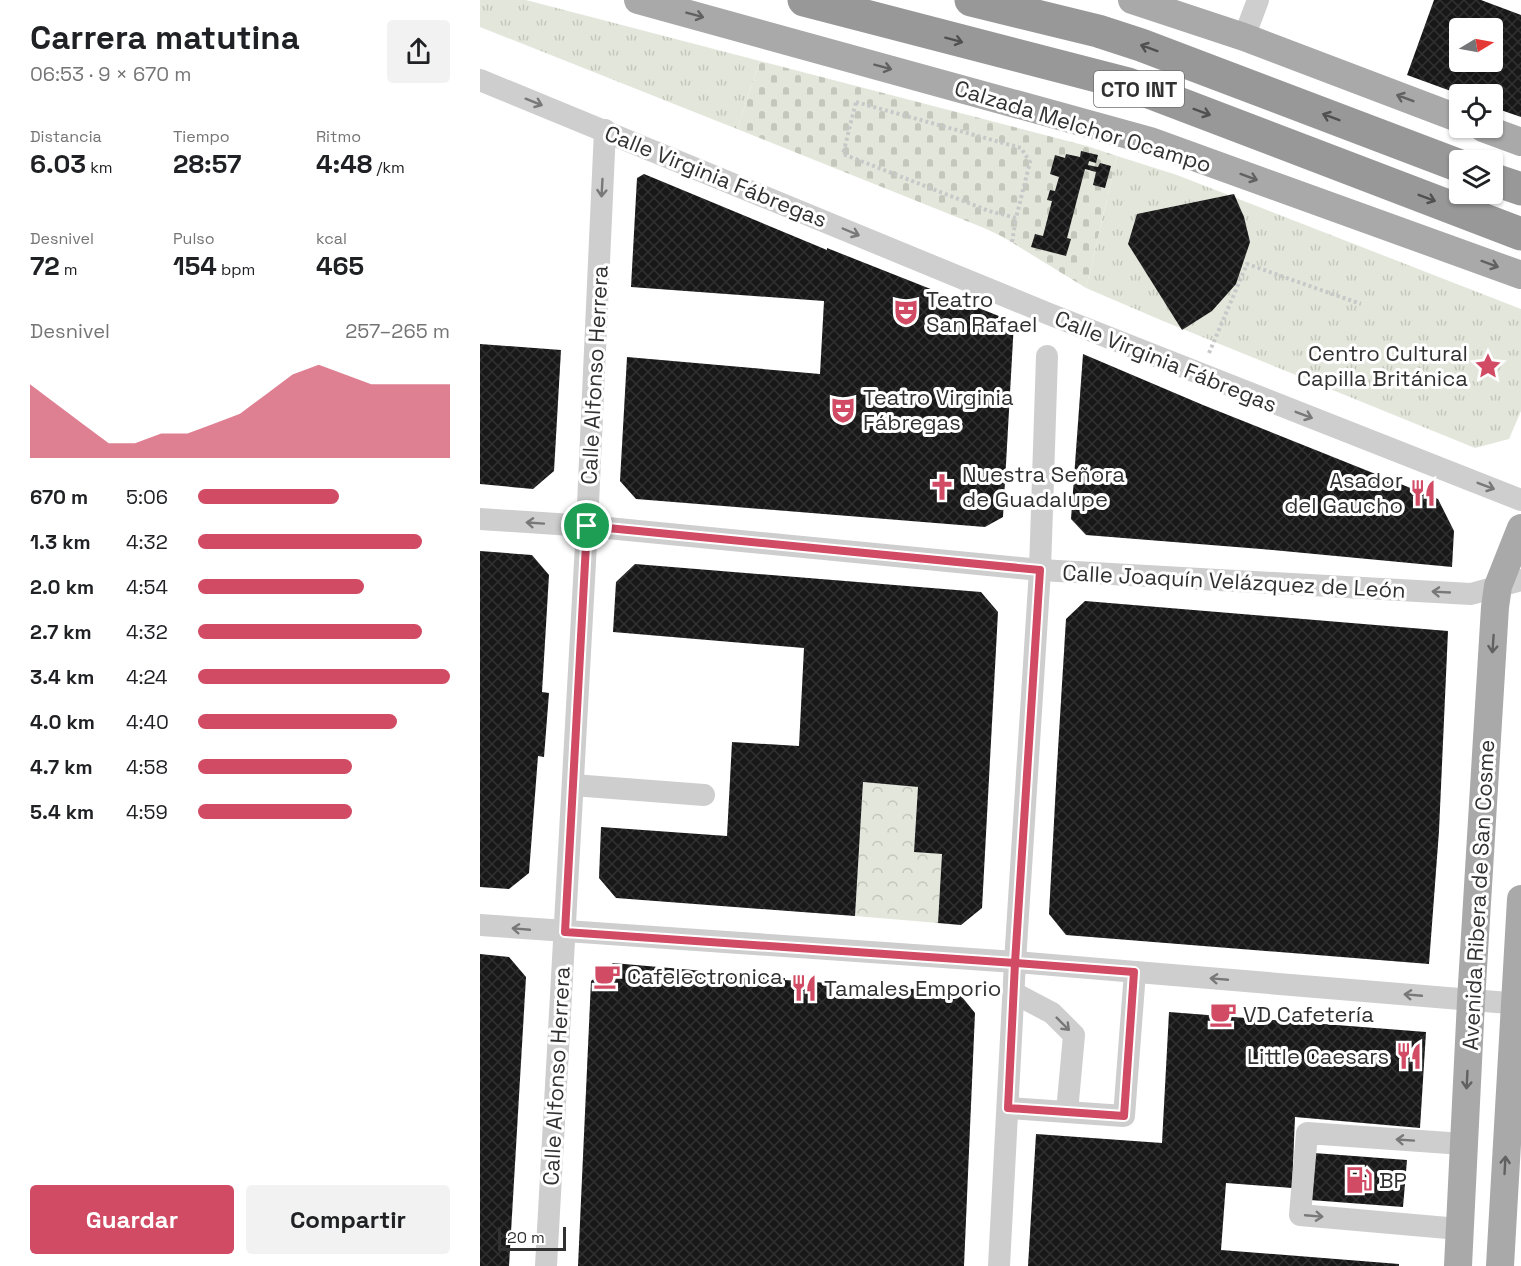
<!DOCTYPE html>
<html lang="es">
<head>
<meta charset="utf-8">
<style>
	:root { --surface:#fff; --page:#f2f2f2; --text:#202124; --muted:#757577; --accent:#d14b65 }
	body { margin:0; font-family:"Space Grotesk",sans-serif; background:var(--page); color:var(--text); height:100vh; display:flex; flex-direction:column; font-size:22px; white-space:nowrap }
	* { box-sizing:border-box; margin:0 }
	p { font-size:20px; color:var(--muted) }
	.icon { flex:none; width:33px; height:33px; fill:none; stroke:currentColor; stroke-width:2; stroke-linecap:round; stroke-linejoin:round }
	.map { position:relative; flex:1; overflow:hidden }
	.side { display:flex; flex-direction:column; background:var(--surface); width:480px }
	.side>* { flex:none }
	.needle { width:39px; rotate:80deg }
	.buttons { position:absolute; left:969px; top:18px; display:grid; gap:12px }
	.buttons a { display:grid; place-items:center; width:54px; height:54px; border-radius:6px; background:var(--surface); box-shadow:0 2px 4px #0004; font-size:30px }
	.scale { position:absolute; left:18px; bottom:15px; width:68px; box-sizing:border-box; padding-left:6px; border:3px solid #313131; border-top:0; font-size:16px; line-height:21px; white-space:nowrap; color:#313131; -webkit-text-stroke:4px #fff; paint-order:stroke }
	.pin { position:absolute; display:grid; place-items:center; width:51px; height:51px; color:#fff; margin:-26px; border:3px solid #fff; border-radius:50%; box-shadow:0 2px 6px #0007 }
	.round { display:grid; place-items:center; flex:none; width:63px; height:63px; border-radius:6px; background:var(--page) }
	.summary { display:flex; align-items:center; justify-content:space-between; height:102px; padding:0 30px }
	h1 { font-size:33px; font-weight:700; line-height:45px }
	.stats { display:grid; grid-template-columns:repeat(3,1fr); gap:9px; height:102px; padding:6px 30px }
	.stats div { display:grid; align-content:center }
	.stats b { font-size:26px; font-weight:700 }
	.stats small { font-size:16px; font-weight:400 }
	.stats p { font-size:16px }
	.chart { height:168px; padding:12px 30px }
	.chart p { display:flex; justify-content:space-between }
	.chart svg { width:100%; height:108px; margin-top:6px; fill:var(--accent); opacity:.7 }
	.primary-button { display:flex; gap:12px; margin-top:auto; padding:12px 30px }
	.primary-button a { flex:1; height:69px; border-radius:6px; background:var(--accent); color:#fff; font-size:24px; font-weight:700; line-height:69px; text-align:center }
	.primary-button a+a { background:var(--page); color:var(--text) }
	ul { padding:0 30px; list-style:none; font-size:20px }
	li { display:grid; grid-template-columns:96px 72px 1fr; align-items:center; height:45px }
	li i { height:15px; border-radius:8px; background:var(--accent) }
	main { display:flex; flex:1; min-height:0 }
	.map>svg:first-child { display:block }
</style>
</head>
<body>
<main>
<section class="side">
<div class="summary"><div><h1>Carrera matutina</h1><p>06:53 · 9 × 670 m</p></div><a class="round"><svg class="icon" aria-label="share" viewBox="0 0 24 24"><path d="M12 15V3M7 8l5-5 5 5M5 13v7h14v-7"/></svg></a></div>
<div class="stats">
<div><p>Distancia</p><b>6.03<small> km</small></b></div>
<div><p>Tiempo</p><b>28:57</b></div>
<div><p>Ritmo</p><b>4:48<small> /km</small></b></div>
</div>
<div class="stats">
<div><p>Desnivel</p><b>72<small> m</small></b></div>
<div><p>Pulso</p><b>154<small> bpm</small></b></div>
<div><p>kcal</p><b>465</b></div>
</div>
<div class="chart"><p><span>Desnivel</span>257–265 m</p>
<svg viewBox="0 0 160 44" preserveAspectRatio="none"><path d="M0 44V14L10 22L20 30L30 38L40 38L50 34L60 34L70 30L80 26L90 18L100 10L110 6L120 10L130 14L140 14L150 14L160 14V44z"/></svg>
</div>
<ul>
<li><b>670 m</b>5:06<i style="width:56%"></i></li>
<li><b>1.3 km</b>4:32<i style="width:89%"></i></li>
<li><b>2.0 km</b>4:54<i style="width:66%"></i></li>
<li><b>2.7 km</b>4:32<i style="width:89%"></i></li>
<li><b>3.4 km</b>4:24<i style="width:100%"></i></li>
<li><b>4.0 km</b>4:40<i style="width:79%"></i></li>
<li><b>4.7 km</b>4:58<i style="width:61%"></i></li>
<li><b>5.4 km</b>4:59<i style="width:61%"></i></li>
</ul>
<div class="primary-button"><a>Guardar</a><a>Compartir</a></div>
</section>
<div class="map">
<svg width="1041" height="1266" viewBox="0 0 1041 1266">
	<defs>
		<pattern id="grass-tufts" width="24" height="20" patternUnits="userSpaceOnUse" patternTransform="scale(1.5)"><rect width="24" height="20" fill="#e3e7db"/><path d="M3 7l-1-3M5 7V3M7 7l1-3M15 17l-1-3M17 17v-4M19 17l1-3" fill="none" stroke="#c3c7bc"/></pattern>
		<pattern id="forest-crowns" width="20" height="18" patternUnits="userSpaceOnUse" patternTransform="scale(1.5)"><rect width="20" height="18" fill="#e3e7db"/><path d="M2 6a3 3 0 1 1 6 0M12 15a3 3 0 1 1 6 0" fill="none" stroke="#c3c7bc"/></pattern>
		<pattern id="cemetery-stones" width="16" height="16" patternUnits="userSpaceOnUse" patternTransform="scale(1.5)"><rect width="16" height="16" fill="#e3e7db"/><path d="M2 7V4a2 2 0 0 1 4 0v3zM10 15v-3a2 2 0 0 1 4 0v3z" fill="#c3c7bc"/></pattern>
		<pattern id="building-cross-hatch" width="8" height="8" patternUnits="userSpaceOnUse" patternTransform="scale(1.5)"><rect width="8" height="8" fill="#181818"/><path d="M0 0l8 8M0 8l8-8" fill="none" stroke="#313131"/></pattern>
	</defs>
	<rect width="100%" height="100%" fill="#fff"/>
	<g fill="url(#grass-tufts)">
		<path d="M0,0H46L280,61L257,129L0,27Z"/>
		<path d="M637,156L697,175L1041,309V411L1029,439L995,448L683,321L606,288Z"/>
	</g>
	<path fill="url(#forest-crowns)" d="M383,782L438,787L434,852L462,854L458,923L375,916Z"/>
	<path fill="url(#cemetery-stones)" d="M280,61L607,146L637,156L606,288L523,237L504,228L257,129Z"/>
	<g fill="url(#building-cross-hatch)" fill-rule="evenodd">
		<path d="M954,0H1001L1041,15V117L1012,107V94H979L927,75ZM980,28H1012V62H980Z"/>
		<path d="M601,151L618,155L616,163L609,161L608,165L618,167L620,163L631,166L625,188L613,185L616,172L605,169L587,238L591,239L586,256L551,247L555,234L563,236L572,201L567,200L570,190L575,191L579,177L570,174L575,155L585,158L586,154L600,157Z"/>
		<path d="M164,174L347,250V248L534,322L523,517L505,527L156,499L140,481L147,357L340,374L344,301L151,287L157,178Z"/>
		<path d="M754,194L764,217L770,242L756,284L732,311L702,330L648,244L657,214Z"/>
		<path d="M0,344L81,350L74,471L53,489L0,484Z"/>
		<path d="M603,354L723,405L958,499L974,531L972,567L781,549L606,535L591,519Z"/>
		<path d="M0,551L52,555L69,575L62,692L69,693L64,757L58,756L49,873L29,889L0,887Z"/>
		<path d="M155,564L501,592L518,612L502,908L481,925L458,923L462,854L434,852L438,787L383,782L375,916L136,898L119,878L121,827L247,836L252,742L319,746L324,648L133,632L136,582Z"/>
		<path d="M605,601L968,631L959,831L949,964L586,935L569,914L577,766L586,619Z"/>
		<path d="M0,954L29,957L46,977L29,1266H0Z"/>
		<path d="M133,963L305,978V980L478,992L495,1013L484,1266H98L111,981Z"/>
		<path d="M689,1012L946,1032L940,1128L815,1117L812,1188L746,1183L741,1250L919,1264V1266H548L556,1134L682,1143Z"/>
		<path d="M834,1153L927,1160L923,1207L830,1200Z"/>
	</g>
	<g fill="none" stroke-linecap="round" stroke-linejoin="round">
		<g stroke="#c8c8c8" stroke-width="4" stroke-dasharray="3 3" stroke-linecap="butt">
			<path d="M376,102L541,148L550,162L536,218L509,211L363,154Z"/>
			<path d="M532,242L536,218"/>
			<path d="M729,353L767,264L881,304"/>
		</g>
		<g stroke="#cecece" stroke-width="22">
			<path d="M764,37L778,0"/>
			<path d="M0,80L569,314L1041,500"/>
			<path d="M0,519L107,526L560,570L991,594L1041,580"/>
			<path d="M93,785L224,795"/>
			<path d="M0,925L535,962L1041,1004"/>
			<path d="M534,993L572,1013L594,1035L587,1112"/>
			<path d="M528,1108L644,1116L655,972"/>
			<path d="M979,1229L820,1215L827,1133L983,1144"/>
			<path d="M66,1266L107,526L125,130"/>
			<path d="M519,1266L535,962L560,570L567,356"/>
		</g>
		<g stroke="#a9a9a9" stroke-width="28">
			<path d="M158,0L670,141L1041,275"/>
			<path d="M652,0L764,37L980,119"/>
			<path d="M1003,128L1041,142"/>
			<path d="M978,1266L991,1001L1015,607L1018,586L1041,528"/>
			<path d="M1020,1266L1041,899"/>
		</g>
		<g stroke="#989898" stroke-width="33">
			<path d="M324,0L648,84L1041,234"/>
			<path d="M491,0L618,31L661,45L980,166"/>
			<path d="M1012,179L1041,189"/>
		</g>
	</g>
	<defs><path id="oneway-shaft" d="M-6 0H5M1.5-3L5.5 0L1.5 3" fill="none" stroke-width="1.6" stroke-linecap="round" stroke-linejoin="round" transform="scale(1.5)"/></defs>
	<g stroke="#616161">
		<use href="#oneway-shaft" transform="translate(215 15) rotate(15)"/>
		<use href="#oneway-shaft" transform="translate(403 67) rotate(15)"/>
		<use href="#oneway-shaft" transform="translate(925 98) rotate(-159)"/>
		<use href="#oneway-shaft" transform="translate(769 177) rotate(20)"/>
		<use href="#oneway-shaft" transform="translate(1010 264) rotate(20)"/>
		<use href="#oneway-shaft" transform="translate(1013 644) rotate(94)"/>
		<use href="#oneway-shaft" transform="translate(987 1080) rotate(93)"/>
		<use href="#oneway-shaft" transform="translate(1025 1165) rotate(-87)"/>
	</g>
	<g stroke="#505050">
		<use href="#oneway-shaft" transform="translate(474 40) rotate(15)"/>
		<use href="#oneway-shaft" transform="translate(669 48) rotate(-160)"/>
		<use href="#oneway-shaft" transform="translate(722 112) rotate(20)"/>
		<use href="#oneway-shaft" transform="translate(851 117) rotate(-159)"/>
		<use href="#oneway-shaft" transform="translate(947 198) rotate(21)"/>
	</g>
	<g stroke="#787878">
		<use href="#oneway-shaft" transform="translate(54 102) rotate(22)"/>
		<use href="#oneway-shaft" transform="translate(122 188) rotate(93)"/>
		<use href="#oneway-shaft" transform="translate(371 232) rotate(23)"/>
		<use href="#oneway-shaft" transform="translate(824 415) rotate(21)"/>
		<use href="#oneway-shaft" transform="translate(1006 486) rotate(21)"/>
		<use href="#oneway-shaft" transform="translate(55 523) rotate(-176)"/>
		<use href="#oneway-shaft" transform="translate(961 592) rotate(-177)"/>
		<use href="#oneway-shaft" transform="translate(41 929) rotate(-175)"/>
		<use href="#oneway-shaft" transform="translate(739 979) rotate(-175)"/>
		<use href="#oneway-shaft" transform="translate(933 995) rotate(-175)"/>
		<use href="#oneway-shaft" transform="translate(583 1024) rotate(45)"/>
		<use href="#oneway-shaft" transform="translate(925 1140) rotate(-176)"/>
		<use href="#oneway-shaft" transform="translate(834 1216) rotate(5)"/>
	</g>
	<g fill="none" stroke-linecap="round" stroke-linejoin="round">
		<defs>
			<path id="route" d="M107,526L85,932L535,963L528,1108L644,1116L654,972L535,963L560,570L107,526"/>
		</defs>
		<use href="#route" stroke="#fff" stroke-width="12"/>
		<use href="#route" stroke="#d14b65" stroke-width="8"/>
	</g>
	<defs>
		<symbol id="theatre-bare" viewBox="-9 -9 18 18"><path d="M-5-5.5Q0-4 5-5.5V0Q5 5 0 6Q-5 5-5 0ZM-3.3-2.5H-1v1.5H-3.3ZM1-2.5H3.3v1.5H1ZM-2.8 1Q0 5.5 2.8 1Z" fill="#d14b65" stroke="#fff" stroke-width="2.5" paint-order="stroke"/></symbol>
		<symbol id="sight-bare" viewBox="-9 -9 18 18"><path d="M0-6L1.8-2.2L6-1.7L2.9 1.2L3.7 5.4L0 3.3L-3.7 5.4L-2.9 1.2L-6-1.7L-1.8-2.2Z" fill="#d14b65" stroke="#fff" stroke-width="2.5" paint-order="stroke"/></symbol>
		<symbol id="church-bare" viewBox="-9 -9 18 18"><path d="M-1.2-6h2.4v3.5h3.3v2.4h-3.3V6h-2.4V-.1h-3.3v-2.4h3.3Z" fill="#d14b65" stroke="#fff" stroke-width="2.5" paint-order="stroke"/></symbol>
		<symbol id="restaurant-bare" viewBox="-9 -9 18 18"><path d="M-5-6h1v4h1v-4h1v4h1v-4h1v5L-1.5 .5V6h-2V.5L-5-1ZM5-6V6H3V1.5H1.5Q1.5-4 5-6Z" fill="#d14b65" stroke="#fff" stroke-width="2.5" paint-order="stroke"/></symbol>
		<symbol id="cafe-bare" viewBox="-9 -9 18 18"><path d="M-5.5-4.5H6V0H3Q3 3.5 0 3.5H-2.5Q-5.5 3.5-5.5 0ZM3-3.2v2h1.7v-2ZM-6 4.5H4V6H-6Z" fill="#d14b65" stroke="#fff" stroke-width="2.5" paint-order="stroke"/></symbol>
		<symbol id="fuel-bare" viewBox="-9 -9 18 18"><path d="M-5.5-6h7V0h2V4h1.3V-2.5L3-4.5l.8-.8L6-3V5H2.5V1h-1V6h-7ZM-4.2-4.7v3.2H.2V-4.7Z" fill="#d14b65" stroke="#fff" stroke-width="2.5" paint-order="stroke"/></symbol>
	</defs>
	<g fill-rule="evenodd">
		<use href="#theatre-bare" x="407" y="293" width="38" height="38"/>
		<use href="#sight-bare" x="989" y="347" width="38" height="38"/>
		<use href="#theatre-bare" x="344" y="391" width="38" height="38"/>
		<use href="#church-bare" x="443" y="468" width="38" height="38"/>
		<use href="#restaurant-bare" x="924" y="474" width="38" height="38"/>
		<use href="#cafe-bare" x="108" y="957" width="38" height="38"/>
		<use href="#restaurant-bare" x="305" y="969" width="38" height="38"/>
		<use href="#cafe-bare" x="724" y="995" width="38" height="38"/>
		<use href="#restaurant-bare" x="910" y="1037" width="38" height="38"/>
		<use href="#fuel-bare" x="860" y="1161" width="38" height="38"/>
	</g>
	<g text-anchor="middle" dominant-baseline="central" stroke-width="6" stroke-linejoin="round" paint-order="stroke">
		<rect fill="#fff" stroke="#6f6f6f" stroke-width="1.5" x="614" y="71" width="90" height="36" rx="4.5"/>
		<g font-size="21" font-weight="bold" fill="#313131">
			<text x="659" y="89">CTO INT</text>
		</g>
		<g font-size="22" fill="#313131" stroke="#fff">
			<text transform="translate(603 126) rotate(17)">Calzada Melchor Ocampo</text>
			<text transform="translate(236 176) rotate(22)">Calle Virginia Fábregas</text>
			<text transform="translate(686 361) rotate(22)">Calle Virginia Fábregas</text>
			<text transform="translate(114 375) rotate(-87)">Calle Alfonso Herrera</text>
			<text transform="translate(754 581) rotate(3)">Calle Joaquín Velázquez de León</text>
			<text transform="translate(998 895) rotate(-87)">Avenida Ribera de San Cosme</text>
			<text transform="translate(76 1076) rotate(-87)">Calle Alfonso Herrera</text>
		</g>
		<g font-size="22" fill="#313131" stroke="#fff" text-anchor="start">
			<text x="446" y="299">Teatro<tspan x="446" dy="25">San Rafael</tspan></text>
			<text x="988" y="353" text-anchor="end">Centro Cultural<tspan x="988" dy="25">Capilla Británica</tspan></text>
			<text x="383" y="397">Teatro Virginia<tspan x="383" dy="25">Fábregas</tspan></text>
			<text x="482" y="474">Nuestra Señora<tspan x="482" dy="25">de Guadalupe</tspan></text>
			<text x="923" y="480" text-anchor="end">Asador<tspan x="923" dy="25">del Gaucho</tspan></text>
			<text x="147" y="976">Cafelectronica</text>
			<text x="344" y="988">Tamales Emporio</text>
			<text x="763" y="1014">VD Cafetería</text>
			<text x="909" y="1056" text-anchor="end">Little Caesars</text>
			<text x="899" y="1180">BP</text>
		</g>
	</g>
</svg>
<div class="buttons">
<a><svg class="needle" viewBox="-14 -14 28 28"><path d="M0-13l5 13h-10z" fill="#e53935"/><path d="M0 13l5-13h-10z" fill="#757577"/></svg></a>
<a><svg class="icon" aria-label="locate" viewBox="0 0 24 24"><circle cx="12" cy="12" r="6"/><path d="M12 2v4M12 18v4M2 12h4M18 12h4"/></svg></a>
<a><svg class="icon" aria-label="layers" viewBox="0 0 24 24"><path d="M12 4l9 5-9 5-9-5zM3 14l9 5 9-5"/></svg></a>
</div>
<div class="scale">20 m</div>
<div class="pin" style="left:107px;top:526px;background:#1e9e55"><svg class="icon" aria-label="arrive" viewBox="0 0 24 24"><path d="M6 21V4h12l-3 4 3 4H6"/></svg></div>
</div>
</main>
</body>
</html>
